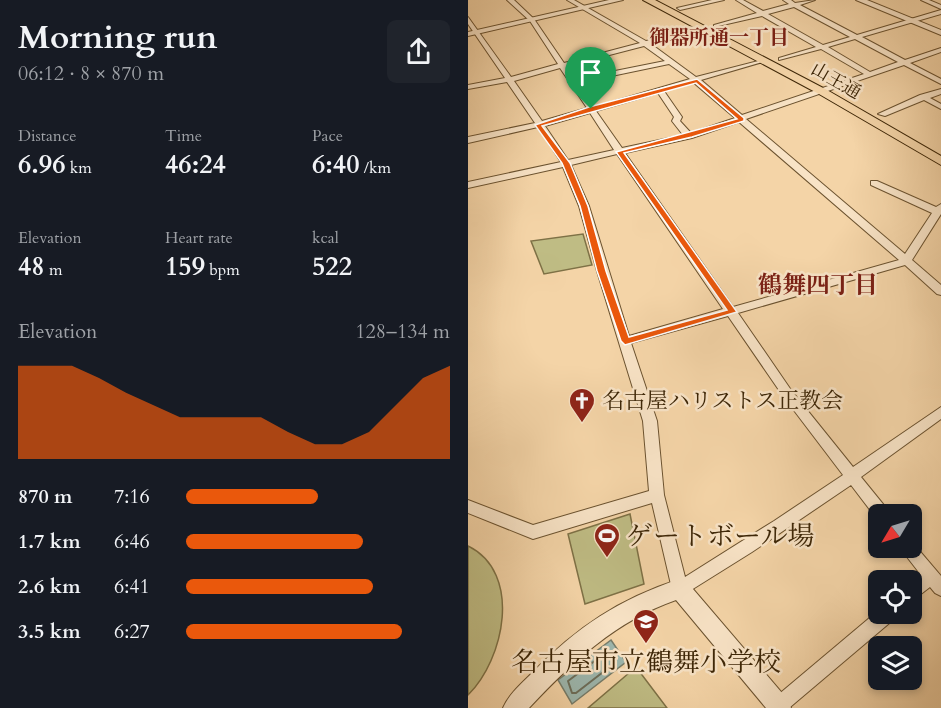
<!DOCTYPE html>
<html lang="en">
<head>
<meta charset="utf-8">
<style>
	:root { --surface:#171b24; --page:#20242c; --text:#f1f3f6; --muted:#9ea1a6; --accent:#ea580c }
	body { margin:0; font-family:Cardo,"Noto Serif JP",serif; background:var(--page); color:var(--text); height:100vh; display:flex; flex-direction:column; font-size:22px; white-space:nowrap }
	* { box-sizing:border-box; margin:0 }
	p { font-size:20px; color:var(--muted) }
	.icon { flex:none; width:33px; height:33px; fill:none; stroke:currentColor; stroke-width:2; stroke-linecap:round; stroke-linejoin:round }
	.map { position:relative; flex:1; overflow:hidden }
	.sheet { display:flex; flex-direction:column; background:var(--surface); width:468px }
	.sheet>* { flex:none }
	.needle { width:39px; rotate:232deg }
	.fabs { position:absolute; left:400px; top:504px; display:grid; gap:12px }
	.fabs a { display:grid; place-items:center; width:54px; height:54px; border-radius:9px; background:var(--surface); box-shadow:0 3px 9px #0003; font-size:30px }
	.pin { position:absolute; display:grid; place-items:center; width:51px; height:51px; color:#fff; margin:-62px -26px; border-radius:50% 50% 50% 0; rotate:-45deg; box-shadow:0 0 6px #0007 }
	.pin .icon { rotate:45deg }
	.round { display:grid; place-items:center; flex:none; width:63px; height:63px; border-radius:9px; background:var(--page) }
	.head { display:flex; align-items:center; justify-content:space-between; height:102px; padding:0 18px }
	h1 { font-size:33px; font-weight:800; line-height:45px }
	.stats { display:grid; grid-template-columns:repeat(3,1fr); gap:9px; height:102px; padding:6px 18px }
	.stats div { display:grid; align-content:center }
	.stats b { font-size:26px; font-weight:800 }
	.stats small { font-size:16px; font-weight:400 }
	.stats p { font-size:16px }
	.chart { height:168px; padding:12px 18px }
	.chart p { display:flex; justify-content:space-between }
	.chart svg { width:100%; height:108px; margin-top:6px; fill:var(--accent); opacity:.7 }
	ul { padding:0 18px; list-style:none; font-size:20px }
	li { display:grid; grid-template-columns:96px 72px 1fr; align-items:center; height:45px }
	li i { height:15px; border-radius:8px; background:var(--accent) }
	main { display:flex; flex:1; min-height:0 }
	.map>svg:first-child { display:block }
</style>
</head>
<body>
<main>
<section class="sheet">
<div class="head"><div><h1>Morning run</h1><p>06:12 · 8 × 870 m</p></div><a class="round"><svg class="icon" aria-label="share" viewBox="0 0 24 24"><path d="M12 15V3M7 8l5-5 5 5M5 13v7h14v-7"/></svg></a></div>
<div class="stats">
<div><p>Distance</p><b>6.96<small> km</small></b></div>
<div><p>Time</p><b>46:24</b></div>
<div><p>Pace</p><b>6:40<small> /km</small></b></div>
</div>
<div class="stats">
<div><p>Elevation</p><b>48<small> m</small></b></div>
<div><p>Heart rate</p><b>159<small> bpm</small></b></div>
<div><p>kcal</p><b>522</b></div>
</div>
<div class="chart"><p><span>Elevation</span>128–134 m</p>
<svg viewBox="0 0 160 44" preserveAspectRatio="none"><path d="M0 44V6L10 6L20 6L30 11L40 17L50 22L60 27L70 27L80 27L90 27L100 33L110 38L120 38L130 33L140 22L150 11L160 6V44z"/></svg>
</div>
<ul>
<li><b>870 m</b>7:16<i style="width:50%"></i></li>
<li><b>1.7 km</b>6:46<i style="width:67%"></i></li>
<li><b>2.6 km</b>6:41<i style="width:71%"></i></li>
<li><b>3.5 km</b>6:27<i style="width:82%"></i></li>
</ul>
</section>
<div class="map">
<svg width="473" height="708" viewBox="0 0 473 708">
	<rect width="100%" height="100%" fill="#f4d4a7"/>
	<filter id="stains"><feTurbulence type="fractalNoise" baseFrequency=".00333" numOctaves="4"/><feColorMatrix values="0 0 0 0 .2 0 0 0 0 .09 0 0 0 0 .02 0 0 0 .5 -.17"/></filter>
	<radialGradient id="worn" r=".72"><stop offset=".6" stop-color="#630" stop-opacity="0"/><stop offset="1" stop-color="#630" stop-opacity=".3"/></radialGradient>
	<g fill="#bfbc84" stroke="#7e7146" stroke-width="1.5">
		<path d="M115,234L124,265L76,274L63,241Z"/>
		<path d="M162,514L176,584L117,604L100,534Z"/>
		<path d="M0,546C55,573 36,660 0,695Z"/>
		<path d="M168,667L199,708H120Z"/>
	</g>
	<path fill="#9db7ae" stroke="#777d6b" stroke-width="1.5" d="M143,640L158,662L104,704L90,680Z"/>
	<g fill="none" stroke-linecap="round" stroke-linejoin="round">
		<path stroke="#6d6e5a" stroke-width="2" d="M140,651L144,652L148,662L108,693H104L100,681Z"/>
		<defs>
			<g id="minor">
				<path d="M39,0H46L66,19L96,63L172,43L99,0H106L178,41L236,27V29L183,44L228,77L298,59V61L233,80L274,115L396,74L353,49L311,60V58L348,47L294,16L246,27V25L289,13L268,0H275L295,11L321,4L315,0H323L327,3L347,0L332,5L389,35L473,10V14L394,37L437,60L473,48V52L442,63L473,79V84L436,65L278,119L437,254L464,213L403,185V181H409L468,207L473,204V214L444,260L473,285V295L469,294L437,265L270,313L323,390L385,467L473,407V419L393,477L419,509L421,514H411V519H409L383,485L284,552L212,597L206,594L204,589L184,503L65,539L0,513V500L65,525L181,491L175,421L129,271L111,206L95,167L0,188V182L93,162L70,127L0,143V137L67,123L39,82L0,89V85L37,78L0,24V17L43,77L90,64L62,21ZM326,7L382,37L355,45L300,14ZM387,39L430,62L402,72L360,47ZM176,46L197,61L107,79L99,66ZM201,64L222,79L126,107L110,83ZM92,68L119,108L74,121L46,81ZM226,82V83L267,118L223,133L212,121L214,117L196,91ZM190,93L206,117L204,121L215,135L154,148L128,111ZM122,113L146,150L100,160L77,126ZM271,122L431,260L265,307L157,153L224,138ZM149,154L255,309L161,336L121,206L103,165ZM260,316L315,396L375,475L306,521L217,577L196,495L189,421L163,343Z"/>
				<path d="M244,0H256L212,10L209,8Z"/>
				<path d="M453,0H461L473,5V9Z"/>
				<path d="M473,89V94L462,98L473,104V109L456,100L417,116L410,114L452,95Z"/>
				<path d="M444,542L473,576V596L467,593L462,587L444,601V583L453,575L432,548H444Z"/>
				<path d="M411,610V614H427L425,620L321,708H302L304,700Z"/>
			</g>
			<g id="tertiary">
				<path d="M141,0H155L0,36V32Z"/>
				<path d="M388,0H399L473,30V35Z"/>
				<path d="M212,579L219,582L320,700L323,708H298L208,600C148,621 104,662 61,708H35C41,694 54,683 64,673C109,627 151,599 212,579Z"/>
			</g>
			<path id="primary" d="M175,0H187L359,90L473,156V165L351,94Z"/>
		</defs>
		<use href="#minor" stroke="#6b522f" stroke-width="2"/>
		<use href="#tertiary" stroke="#6b522f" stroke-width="2"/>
		<use href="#primary" stroke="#3d2607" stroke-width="2"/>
		<use href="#minor" fill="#f8e3c6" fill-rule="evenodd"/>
		<use href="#tertiary" fill="#f8e3c6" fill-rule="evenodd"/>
		<use href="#primary" fill="#f4d4a7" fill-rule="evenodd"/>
	</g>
	<path fill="#ea580c" stroke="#fff" stroke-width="1.5" fill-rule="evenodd" d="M229,79L276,118V121L224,137L156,153L269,312L157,345L153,341L129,271L112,206L94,163L67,125L121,107ZM228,83L269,119L148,152L259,310L161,337L138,271L120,206L102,163L74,126Z"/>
	<defs>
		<symbol id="church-pin" viewBox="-11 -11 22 30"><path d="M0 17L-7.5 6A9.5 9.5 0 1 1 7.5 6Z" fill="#8f2418" stroke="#f8e3c6"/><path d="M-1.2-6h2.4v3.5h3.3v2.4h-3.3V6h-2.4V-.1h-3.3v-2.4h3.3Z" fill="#fff"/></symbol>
		<symbol id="stadium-pin" viewBox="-11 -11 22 30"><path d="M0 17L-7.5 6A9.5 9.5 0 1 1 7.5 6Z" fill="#8f2418" stroke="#f8e3c6"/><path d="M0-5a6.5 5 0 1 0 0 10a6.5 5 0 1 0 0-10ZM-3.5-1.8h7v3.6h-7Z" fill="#fff"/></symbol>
		<symbol id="school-pin" viewBox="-11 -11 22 30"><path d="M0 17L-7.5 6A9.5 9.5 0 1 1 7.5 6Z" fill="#8f2418" stroke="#f8e3c6"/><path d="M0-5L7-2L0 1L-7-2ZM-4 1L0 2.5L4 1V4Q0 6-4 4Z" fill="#fff"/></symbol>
	</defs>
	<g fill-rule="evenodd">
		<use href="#church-pin" x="99" y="386" width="30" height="40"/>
		<use href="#stadium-pin" x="124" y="521" width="30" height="40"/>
		<use href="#school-pin" x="163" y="607" width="30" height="40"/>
	</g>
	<g text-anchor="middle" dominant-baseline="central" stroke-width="5" stroke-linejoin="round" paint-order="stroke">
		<g font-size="18" fill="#3d2607" stroke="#f8e3c6">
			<text transform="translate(368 81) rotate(30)">山王通</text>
		</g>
		<g font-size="20" font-weight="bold" fill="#7a1f14" stroke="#f8e3c6">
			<text x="251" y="37">御器所通一丁目</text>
		</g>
		<g font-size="22" fill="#3d2607" stroke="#f8e3c6" text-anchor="start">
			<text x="134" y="401">名古屋ハリストス正教会</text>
		</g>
		<g font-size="24" font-weight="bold" fill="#7a1f14" stroke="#f8e3c6">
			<text x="350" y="285">鶴舞四丁目</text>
		</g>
		<g font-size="27" fill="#3d2607" stroke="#f8e3c6" text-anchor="start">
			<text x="158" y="536">ゲートボール場</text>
			<text x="178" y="662" text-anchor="middle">名古屋市立鶴舞小学校</text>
		</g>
	</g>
	<rect width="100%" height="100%" filter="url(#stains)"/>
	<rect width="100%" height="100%" fill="url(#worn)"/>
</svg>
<div class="fabs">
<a><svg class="needle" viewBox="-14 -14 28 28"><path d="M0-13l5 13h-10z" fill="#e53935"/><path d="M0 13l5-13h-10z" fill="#9ea1a6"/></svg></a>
<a><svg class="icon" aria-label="locate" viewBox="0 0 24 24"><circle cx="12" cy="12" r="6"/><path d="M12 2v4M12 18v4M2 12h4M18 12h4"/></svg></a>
<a><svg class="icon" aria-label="layers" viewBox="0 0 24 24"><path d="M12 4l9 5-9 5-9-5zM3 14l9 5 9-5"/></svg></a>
</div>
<div class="pin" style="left:123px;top:109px;background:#1e9e55"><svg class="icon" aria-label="arrive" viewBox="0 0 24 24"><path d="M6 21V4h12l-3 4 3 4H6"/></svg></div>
</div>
</main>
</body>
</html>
